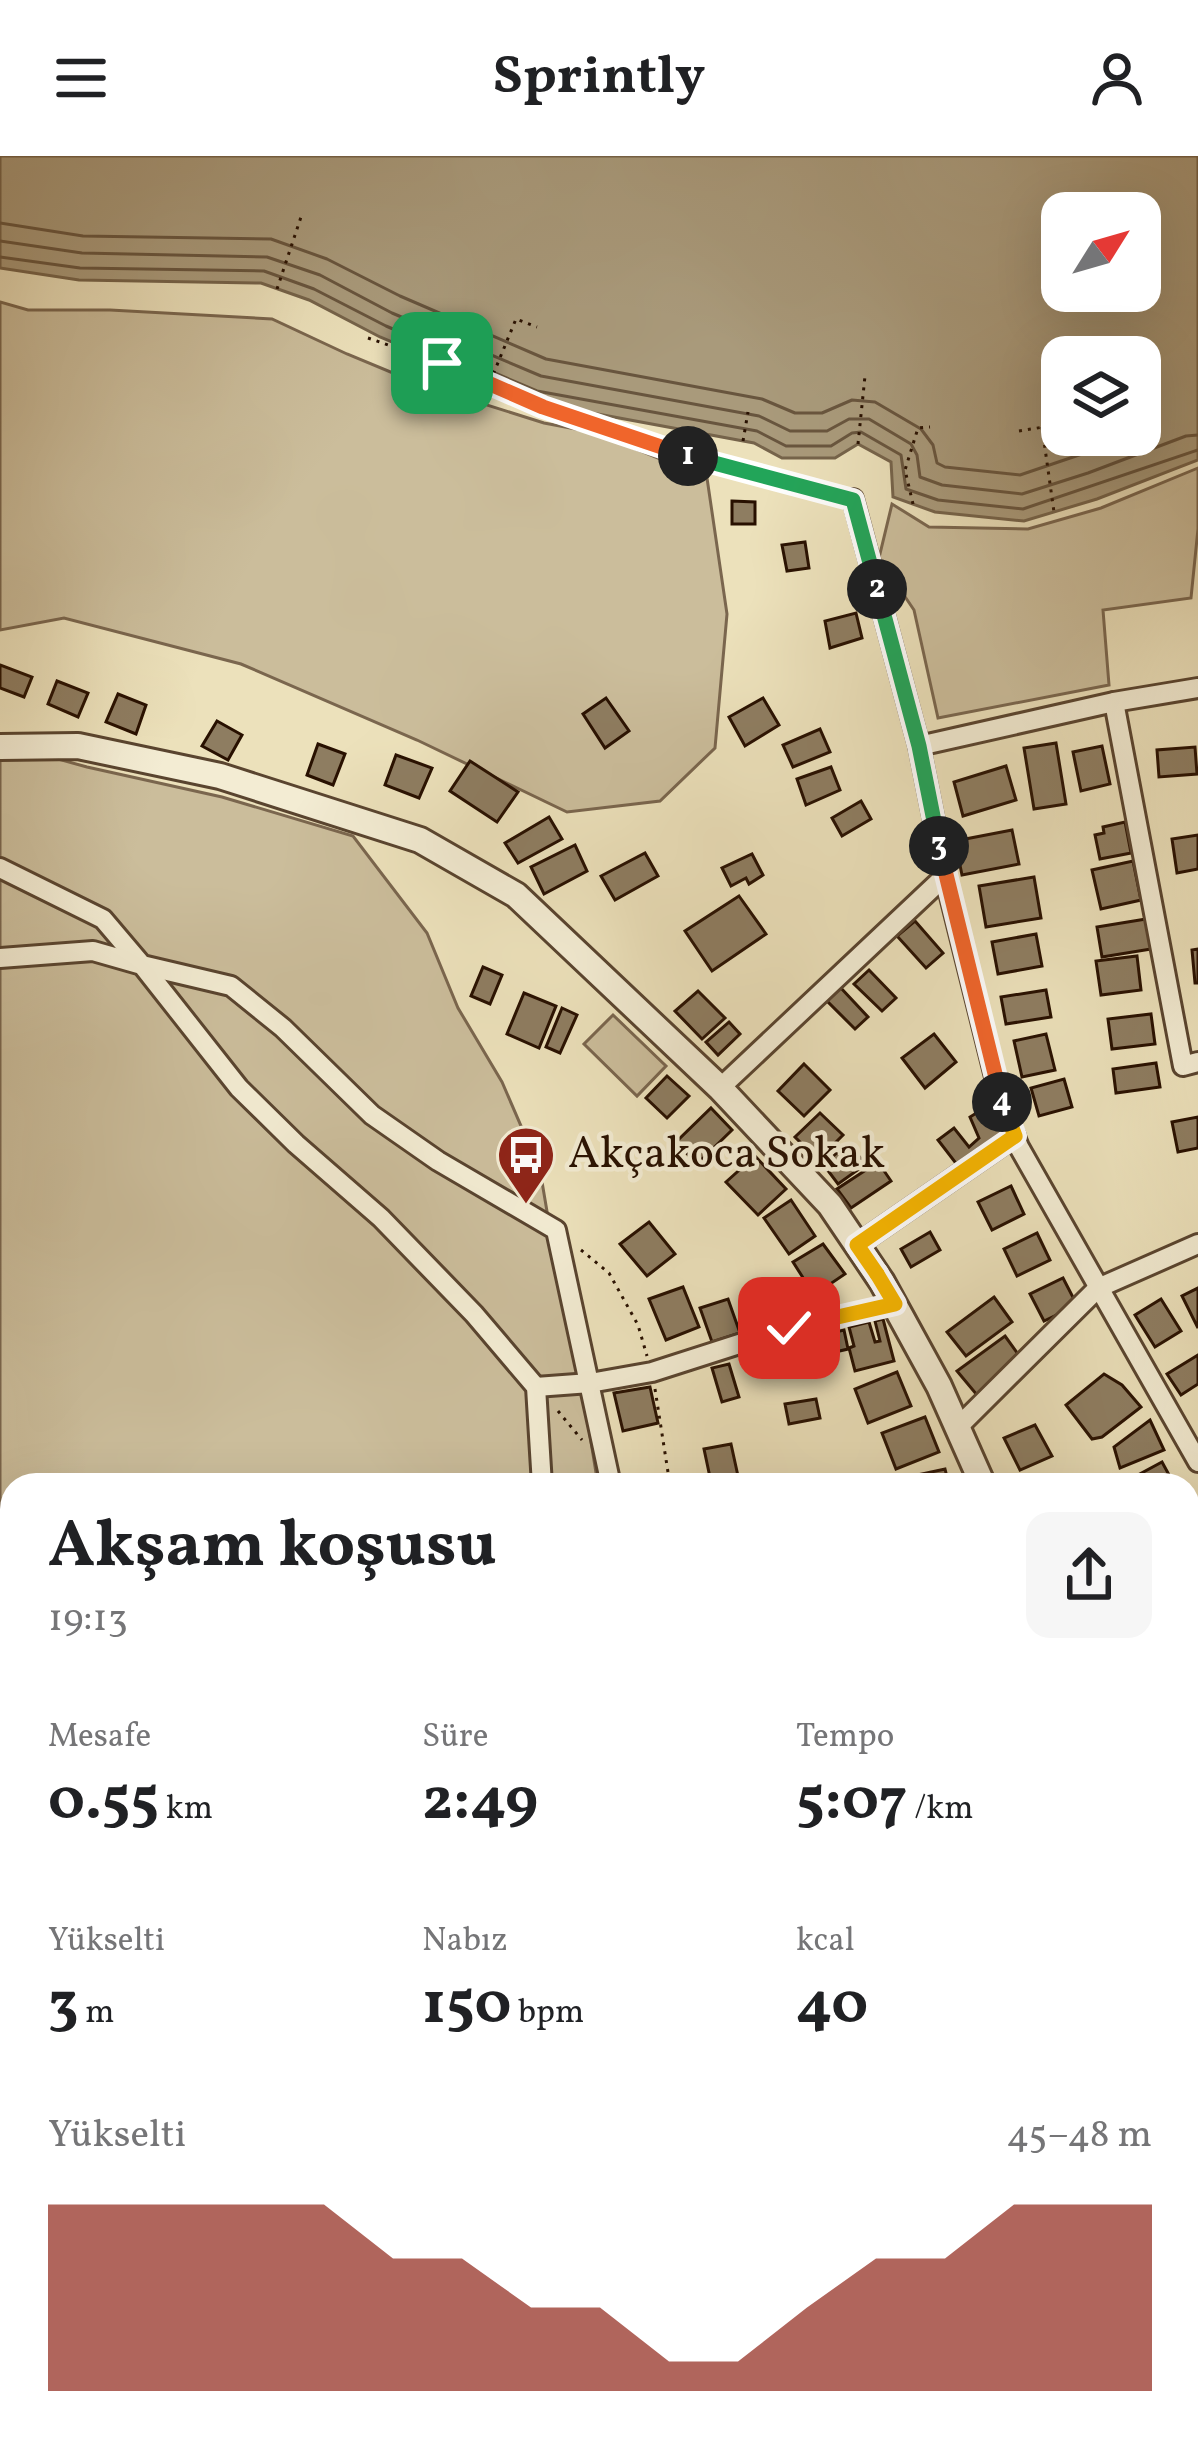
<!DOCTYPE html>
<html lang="tr">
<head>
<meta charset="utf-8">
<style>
	:root { --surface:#fff; --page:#f6f6f6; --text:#202124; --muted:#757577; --accent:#8f2418 }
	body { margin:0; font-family:Vollkorn,serif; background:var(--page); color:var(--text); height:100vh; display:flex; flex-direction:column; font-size:45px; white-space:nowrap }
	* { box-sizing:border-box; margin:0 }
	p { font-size:39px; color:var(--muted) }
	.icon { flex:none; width:66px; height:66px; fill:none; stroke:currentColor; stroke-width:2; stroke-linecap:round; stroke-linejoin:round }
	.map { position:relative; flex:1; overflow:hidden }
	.details { position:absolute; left:0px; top:1317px; width:1200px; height:972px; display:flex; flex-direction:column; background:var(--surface); border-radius:36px 36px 0 0; box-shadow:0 12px 48px #0002 }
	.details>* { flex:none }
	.needle { width:78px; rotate:53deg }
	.tools { position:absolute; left:1041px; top:36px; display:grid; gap:24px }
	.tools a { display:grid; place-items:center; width:120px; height:120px; border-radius:24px; background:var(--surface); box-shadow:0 12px 48px #0002; font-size:60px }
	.pin { position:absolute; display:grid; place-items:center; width:102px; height:102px; color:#fff; margin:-51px; border-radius:24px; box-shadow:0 6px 18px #0006 }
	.km { position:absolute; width:60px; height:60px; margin:-30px; border-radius:50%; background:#222; color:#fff; font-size:33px; line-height:60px; text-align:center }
	.round { display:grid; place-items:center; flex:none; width:126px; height:126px; border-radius:24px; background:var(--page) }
	.headline { display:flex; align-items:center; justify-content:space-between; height:204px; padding:0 48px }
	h1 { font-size:66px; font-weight:700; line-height:90px }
	.metrics { display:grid; grid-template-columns:repeat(3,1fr); gap:18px; height:204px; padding:12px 48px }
	.metrics div { display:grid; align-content:center }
	.metrics b { font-size:60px; font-weight:700 }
	.metrics small { font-size:33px; font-weight:400 }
	.metrics p { font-size:33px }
	.chart { height:336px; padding:24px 48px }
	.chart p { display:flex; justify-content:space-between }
	.chart svg { width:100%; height:216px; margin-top:12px; fill:var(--accent); opacity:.7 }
	header { display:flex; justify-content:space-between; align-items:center; height:156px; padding:0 48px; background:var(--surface); font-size:54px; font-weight:700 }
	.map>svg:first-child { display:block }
</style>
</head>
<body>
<header><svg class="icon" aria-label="menu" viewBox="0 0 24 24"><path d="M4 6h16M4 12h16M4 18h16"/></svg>Sprintly<svg class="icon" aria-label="person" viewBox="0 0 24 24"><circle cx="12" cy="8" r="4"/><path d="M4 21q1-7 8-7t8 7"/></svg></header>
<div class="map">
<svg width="1198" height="2289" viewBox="0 0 1198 2289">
	<rect width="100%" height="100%" fill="#ece1bb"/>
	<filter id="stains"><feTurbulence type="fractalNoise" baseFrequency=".00167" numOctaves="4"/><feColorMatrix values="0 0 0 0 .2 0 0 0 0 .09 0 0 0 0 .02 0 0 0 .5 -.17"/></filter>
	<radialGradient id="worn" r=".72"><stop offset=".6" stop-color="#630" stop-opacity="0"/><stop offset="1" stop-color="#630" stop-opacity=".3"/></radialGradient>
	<g fill="#cbbd9b" stroke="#7a664e" stroke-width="3">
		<path d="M0,146L28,154H110L272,163L347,198L417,227L544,267L597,277L707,322L727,458L715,592L660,645L567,656L417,584L241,508L64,462L0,474Z"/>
		<path d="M1198,312V373L1191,442L1103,454L1109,529L938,562L914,454L879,402L892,348L929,371L1028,373L1101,352Z"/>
		<path d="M0,587L87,611L222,641L353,680L427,777L458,852L502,926L540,1014L552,1085L575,1187L598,1329H12V2071L0,2086Z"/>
		<path d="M613,859L666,910L637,940L584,888Z"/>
	</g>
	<path fill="#a99a7b" stroke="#75634a" stroke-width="3" fill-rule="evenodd" d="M0,0H1198V304L1097,343L1024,365L935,356L893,341L891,306L858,288L835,302H782L754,287L533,246L380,181L309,144L261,127L79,124L0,112ZM1140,57V135H1062V57ZM1140,201V279H1062V201Z"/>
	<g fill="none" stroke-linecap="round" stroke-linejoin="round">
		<g stroke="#68553e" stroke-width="3">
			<path d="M0,67L83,80L271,83L327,103L400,140L546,203L762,243L795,257H822L852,244L875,246L921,273L933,289L937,307L945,311L1020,319L1138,279"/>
			<path d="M0,85L82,97L267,101L320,119L392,157L541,220L759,260L790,275H827L849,263H869L911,288L917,299L920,321L942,329L1022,338L1088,317L1186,280L1198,279"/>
			<path d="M0,101L80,112L264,115L314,133L386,170L537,235L757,275L786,290H831L852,277L861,276L901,299L906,333L938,344L1023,353L1198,294"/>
		</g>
	</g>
	<g fill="#8e7d61" stroke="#281000" stroke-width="3">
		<path d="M732,345L755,346V368H732Z"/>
		<path d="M805,386L809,412L787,415L782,389Z"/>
		<path d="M856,457L862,482L830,492L825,465Z"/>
		<path d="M0,509L32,521L24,541L0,532Z"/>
		<path d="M57,525L88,537L78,561L48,548Z"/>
		<path d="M118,538L146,549L136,578L106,566Z"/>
		<path d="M606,542L629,575L605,592L583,558Z"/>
		<path d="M763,542L779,569L745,590L729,561Z"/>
		<path d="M217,565L242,579L228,604L202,590Z"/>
		<path d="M820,573L830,596L793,611L783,589Z"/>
		<path d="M1056,587L1066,648L1034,653L1024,592Z"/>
		<path d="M318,588L345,598L333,629L307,619Z"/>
		<path d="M1102,590L1110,628L1081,635L1073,596Z"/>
		<path d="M1195,591L1197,618L1159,621L1157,594Z"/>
		<path d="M396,599L432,612L419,642L385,629Z"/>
		<path d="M470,605L518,636L497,666L450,635Z"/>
		<path d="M1006,610L1016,644L963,660L954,626Z"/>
		<path d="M831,611L840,634L806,649L797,623Z"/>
		<path d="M861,645L871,663L842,680L832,662Z"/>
		<path d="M549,661L562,683L518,707L505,687Z"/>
		<path d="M1125,666L1131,697L1100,703L1095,679L1104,677L1103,671Z"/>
		<path d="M1012,674L1019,708L962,719L955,685Z"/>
		<path d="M1198,679V713L1177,717L1172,683Z"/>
		<path d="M575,689L587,715L544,738L531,711Z"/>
		<path d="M645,697L658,720L615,744L601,720Z"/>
		<path d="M752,698L763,719L749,728L746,722L731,730L722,712Z"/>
		<path d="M1133,705L1141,744L1101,753L1092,714Z"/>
		<path d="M1034,721L1041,762L986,771L979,730Z"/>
		<path d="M739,740L766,778L712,815L685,775Z"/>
		<path d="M1146,763L1151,793L1102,801L1097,771Z"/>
		<path d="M915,765L943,797L926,812L897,780Z"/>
		<path d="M1036,778L1042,810L998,818L992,786Z"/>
		<path d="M1198,793V827H1195L1192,794Z"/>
		<path d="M1137,800L1141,834L1101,839L1096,805Z"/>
		<path d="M483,811L502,819L490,848L471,840Z"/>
		<path d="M869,814L896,842L882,855L854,828Z"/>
		<path d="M840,831L868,861L855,873L826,844Z"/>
		<path d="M1046,834L1051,861L1006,868L1001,841Z"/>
		<path d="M698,835L725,862L702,883L675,855Z"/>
		<path d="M524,837L556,850L539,892L507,878Z"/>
		<path d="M562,852L577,859L560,897L546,891Z"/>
		<path d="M1151,858L1155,888L1112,893L1108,863Z"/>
		<path d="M729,866L740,878L718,899L706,886Z"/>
		<path d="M934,878L956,906L925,932L902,902Z"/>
		<path d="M1046,878L1055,914L1022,921L1014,885Z"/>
		<path d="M1156,907L1160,931L1116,937L1113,913Z"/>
		<path d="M804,908L830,934L804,960L778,935Z"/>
		<path d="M667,920L689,940L667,962L646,942Z"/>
		<path d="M1064,923L1072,951L1039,960L1031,932Z"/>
		<path d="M994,946L1005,975L958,1010L938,984L954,972L969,991L979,982L970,961Z"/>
		<path d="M711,952L732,974L697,1008L676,986Z"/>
		<path d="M820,957L843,979L818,1004L795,981Z"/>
		<path d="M1198,961V992L1178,996L1172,966Z"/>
		<path d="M848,988L866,1008L838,1028L823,1008Z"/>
		<path d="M755,1000L786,1033L758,1059L726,1026Z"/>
		<path d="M878,1006L891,1025L851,1052L837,1033Z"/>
		<path d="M1011,1030L1024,1058L992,1074L978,1046Z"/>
		<path d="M791,1044L815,1080L789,1098L764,1062Z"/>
		<path d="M649,1066L675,1098L647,1120L620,1088Z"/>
		<path d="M930,1076L940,1094L911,1111L901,1093Z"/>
		<path d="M1037,1077L1050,1104L1017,1120L1004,1093Z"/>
		<path d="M823,1088L845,1118L814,1139L793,1106Z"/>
		<path d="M1063,1122L1077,1149L1044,1165L1030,1138Z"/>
		<path d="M683,1131L699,1171L666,1184L649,1143Z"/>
		<path d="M1198,1132V1172L1182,1140Z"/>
		<path d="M994,1141L1012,1166L966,1200L947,1176Z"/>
		<path d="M728,1143L740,1177L712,1186L700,1152Z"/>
		<path d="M1161,1143L1181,1175L1155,1191L1135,1159Z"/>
		<path d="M883,1163L894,1205L855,1215L849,1192L854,1190L849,1171L869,1166L875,1186L880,1185L875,1165Z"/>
		<path d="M844,1174L848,1193L818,1200L814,1181Z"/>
		<path d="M1005,1180L1023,1205L977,1239L957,1215Z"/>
		<path d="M1198,1199V1228L1181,1239L1167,1218Z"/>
		<path d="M729,1208L739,1241L722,1246L712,1212Z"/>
		<path d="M897,1216L911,1250L868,1267L855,1233Z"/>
		<path d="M1104,1218L1122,1229L1141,1251L1102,1281L1092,1283L1066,1249Z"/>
		<path d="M650,1231L658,1267L623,1275L614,1237Z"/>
		<path d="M816,1243L820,1262L789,1268L785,1248Z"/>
		<path d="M925,1261L939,1296L896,1313L882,1277Z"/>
		<path d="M1150,1264L1164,1294L1120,1312L1114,1291Z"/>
		<path d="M1035,1269L1052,1300L1020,1314L1004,1282Z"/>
		<path d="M731,1288L738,1320L711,1326L704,1293Z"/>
		<path d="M1162,1306L1174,1328L1126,1329L1125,1326Z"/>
		<path d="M945,1313L949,1329H900L899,1323Z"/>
		<path d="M1198,1377V1406L1188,1412V1382Z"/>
		<path d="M1198,1424V1453L1190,1456L1188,1430Z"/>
		<path d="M1198,1527V1555L1191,1557L1188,1532Z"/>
		<path d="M1198,1686V1722L1190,1726L1188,1690Z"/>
		<path d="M1198,1738V1760L1188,1764V1742Z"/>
		<path d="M1198,1760V1784L1188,1788V1764Z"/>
		<path d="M1197,1870L1198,1886L1188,1888V1872Z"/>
		<path d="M1198,1889V1907L1188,1909V1890Z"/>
		<path d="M1198,1909V1961L1188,1962V1911Z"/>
		<path d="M1190,2251L1198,2254V2289H1186Z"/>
		<path d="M58,2277L65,2289H42L41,2287Z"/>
		<path d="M529,2277H569L567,2289L527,2285Z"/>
		<path d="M681,2277H712L711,2288L680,2284Z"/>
		<path d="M723,2277H761L760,2289L721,2286Z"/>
		<path d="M1090,2277H1117L1118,2289H1091Z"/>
	</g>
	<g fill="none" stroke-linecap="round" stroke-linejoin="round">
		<defs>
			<g id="minor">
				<path d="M853,343L919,590"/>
				<path d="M1114,546L1183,910L1198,906"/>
				<path d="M0,712L103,763L142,809L231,830L283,872L372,959L438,1005L556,1074L611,1329"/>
				<path d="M945,720L1002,949L1019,991L1198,1306"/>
				<path d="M0,802L93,795L142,809L239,932L296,988L381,1062L474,1158L536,1231L542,1329"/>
				<path d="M720,932L945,720L919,590L1114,546L1198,532"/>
				<path d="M857,1089L1015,980"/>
				<path d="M536,1231L590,1227L652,1216L789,1172"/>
				<path d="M957,1272L1098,1132L1198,1088"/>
				<path d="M1188,1655L1198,1651"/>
				<path d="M1188,1990L1198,1988"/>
				<path d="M0,2082H12"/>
				<path d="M1188,2186L1198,2185"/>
				<path d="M0,2241L12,2251"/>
				<path d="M132,2277L185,2289"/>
				<path d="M969,2277L1057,2289"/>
				<path d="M518,2289L520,2277"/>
				<path d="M655,2289L657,2277"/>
				<path d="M815,2289L816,2277"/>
				<path d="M1130,2289V2277"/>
			</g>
			<g id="tertiary">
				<path d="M0,591L78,590L220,620L420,684L516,739L720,932L830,1049L882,1126L939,1230L983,1329"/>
				<path d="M1188,1831L1198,1853"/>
			</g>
		</defs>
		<use href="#minor" stroke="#59442f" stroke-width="24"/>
		<use href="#tertiary" stroke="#59442f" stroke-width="30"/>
		<g stroke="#281000" stroke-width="3" stroke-dasharray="3 6" stroke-linecap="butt">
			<path d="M277,133L302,58"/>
			<path d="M368,182C471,217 568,266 672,296C726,312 781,321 834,338"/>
			<path d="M490,226L516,163L537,171"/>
			<path d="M1042,271L1054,356"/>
			<path d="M1019,275L1062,268"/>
			<path d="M743,285L748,256"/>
			<path d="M858,288L865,220"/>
			<path d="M913,348L905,314L918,272L930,271"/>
			<path d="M581,1094L609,1117L638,1169L647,1200"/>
			<path d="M808,1168L875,1153"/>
			<path d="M655,1233L670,1329"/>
			<path d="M558,1255L582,1284"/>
			<path d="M0,2020L12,1997"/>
		</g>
		<use href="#minor" stroke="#f3ecd3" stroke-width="18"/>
		<use href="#tertiary" stroke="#f3ecd3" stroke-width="24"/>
	</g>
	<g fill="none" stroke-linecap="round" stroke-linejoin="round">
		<defs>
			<path id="split-1" d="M442,207L543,251L688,300"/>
			<path id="split-2" d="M688,300L853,344L877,433"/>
			<path id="split-3" d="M877,433L919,590L939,690"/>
			<path id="split-4" d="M939,690L1002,946"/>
			<path id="split-5" d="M877,1118L857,1089L1015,980L1002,946"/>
			<path id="split-6" d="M789,1172L895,1148L877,1118"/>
		</defs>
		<use href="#split-1" stroke="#fff" stroke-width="24"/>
		<use href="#split-2" stroke="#fff" stroke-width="24"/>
		<use href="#split-3" stroke="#fff" stroke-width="24"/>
		<use href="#split-4" stroke="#fff" stroke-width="24"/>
		<use href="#split-5" stroke="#fff" stroke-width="24"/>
		<use href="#split-6" stroke="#fff" stroke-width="24"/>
		<use href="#split-1" stroke="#f0652b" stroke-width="15"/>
		<use href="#split-2" stroke="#22a559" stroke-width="15"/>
		<use href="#split-3" stroke="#22a559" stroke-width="15"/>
		<use href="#split-4" stroke="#f0652b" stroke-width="15"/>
		<use href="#split-5" stroke="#f5b400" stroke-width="15"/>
		<use href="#split-6" stroke="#f5b400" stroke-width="15"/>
	</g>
	<defs>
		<symbol id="bus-pin" viewBox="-11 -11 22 30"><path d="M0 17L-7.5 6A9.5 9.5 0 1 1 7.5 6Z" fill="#8f2418" stroke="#f3ecd3"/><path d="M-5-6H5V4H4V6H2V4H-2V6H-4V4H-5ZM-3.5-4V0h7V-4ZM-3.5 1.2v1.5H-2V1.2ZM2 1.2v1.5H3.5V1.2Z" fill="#fff"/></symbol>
	</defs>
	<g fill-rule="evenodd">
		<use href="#bus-pin" x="493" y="966" width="66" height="90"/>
	</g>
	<g text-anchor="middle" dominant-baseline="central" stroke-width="9" stroke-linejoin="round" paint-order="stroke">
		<g font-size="45" fill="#281000" stroke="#f3ecd3" text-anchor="start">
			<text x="568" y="999">Akçakoca Sokak</text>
		</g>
	</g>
	<rect width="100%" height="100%" filter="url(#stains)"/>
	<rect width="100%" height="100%" fill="url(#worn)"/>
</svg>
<div class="tools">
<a><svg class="needle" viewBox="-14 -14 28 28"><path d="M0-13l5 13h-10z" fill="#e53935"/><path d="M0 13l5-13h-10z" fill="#757577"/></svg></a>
<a><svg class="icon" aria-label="layers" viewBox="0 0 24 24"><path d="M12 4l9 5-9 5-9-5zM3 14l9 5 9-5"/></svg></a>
</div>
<div class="pin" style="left:442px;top:207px;background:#1e9e55"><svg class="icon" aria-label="arrive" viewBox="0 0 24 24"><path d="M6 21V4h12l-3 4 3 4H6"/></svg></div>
<div class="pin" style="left:789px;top:1172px;background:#d93025"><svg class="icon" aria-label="check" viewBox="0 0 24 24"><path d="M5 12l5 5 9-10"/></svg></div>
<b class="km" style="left:688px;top:300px">1</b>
<b class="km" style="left:877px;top:433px">2</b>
<b class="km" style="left:939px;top:690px">3</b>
<b class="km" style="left:1002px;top:946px">4</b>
<section class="details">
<div class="headline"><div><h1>Akşam koşusu</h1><p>19:13</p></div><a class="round"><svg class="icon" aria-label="share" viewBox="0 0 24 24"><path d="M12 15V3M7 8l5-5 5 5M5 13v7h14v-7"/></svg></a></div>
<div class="metrics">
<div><p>Mesafe</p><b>0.55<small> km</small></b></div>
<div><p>Süre</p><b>2:49</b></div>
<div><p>Tempo</p><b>5:07<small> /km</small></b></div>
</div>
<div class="metrics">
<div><p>Yükselti</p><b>3<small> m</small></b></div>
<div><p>Nabız</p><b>150<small> bpm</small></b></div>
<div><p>kcal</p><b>40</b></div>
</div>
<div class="chart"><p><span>Yükselti</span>45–48 m</p>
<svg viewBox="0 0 160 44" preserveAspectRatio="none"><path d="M0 44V6L10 6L20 6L30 6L40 6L50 17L60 17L70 27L80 27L90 38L100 38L110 27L120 17L130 17L140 6L150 6L160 6V44z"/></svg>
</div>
</section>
</div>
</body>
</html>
